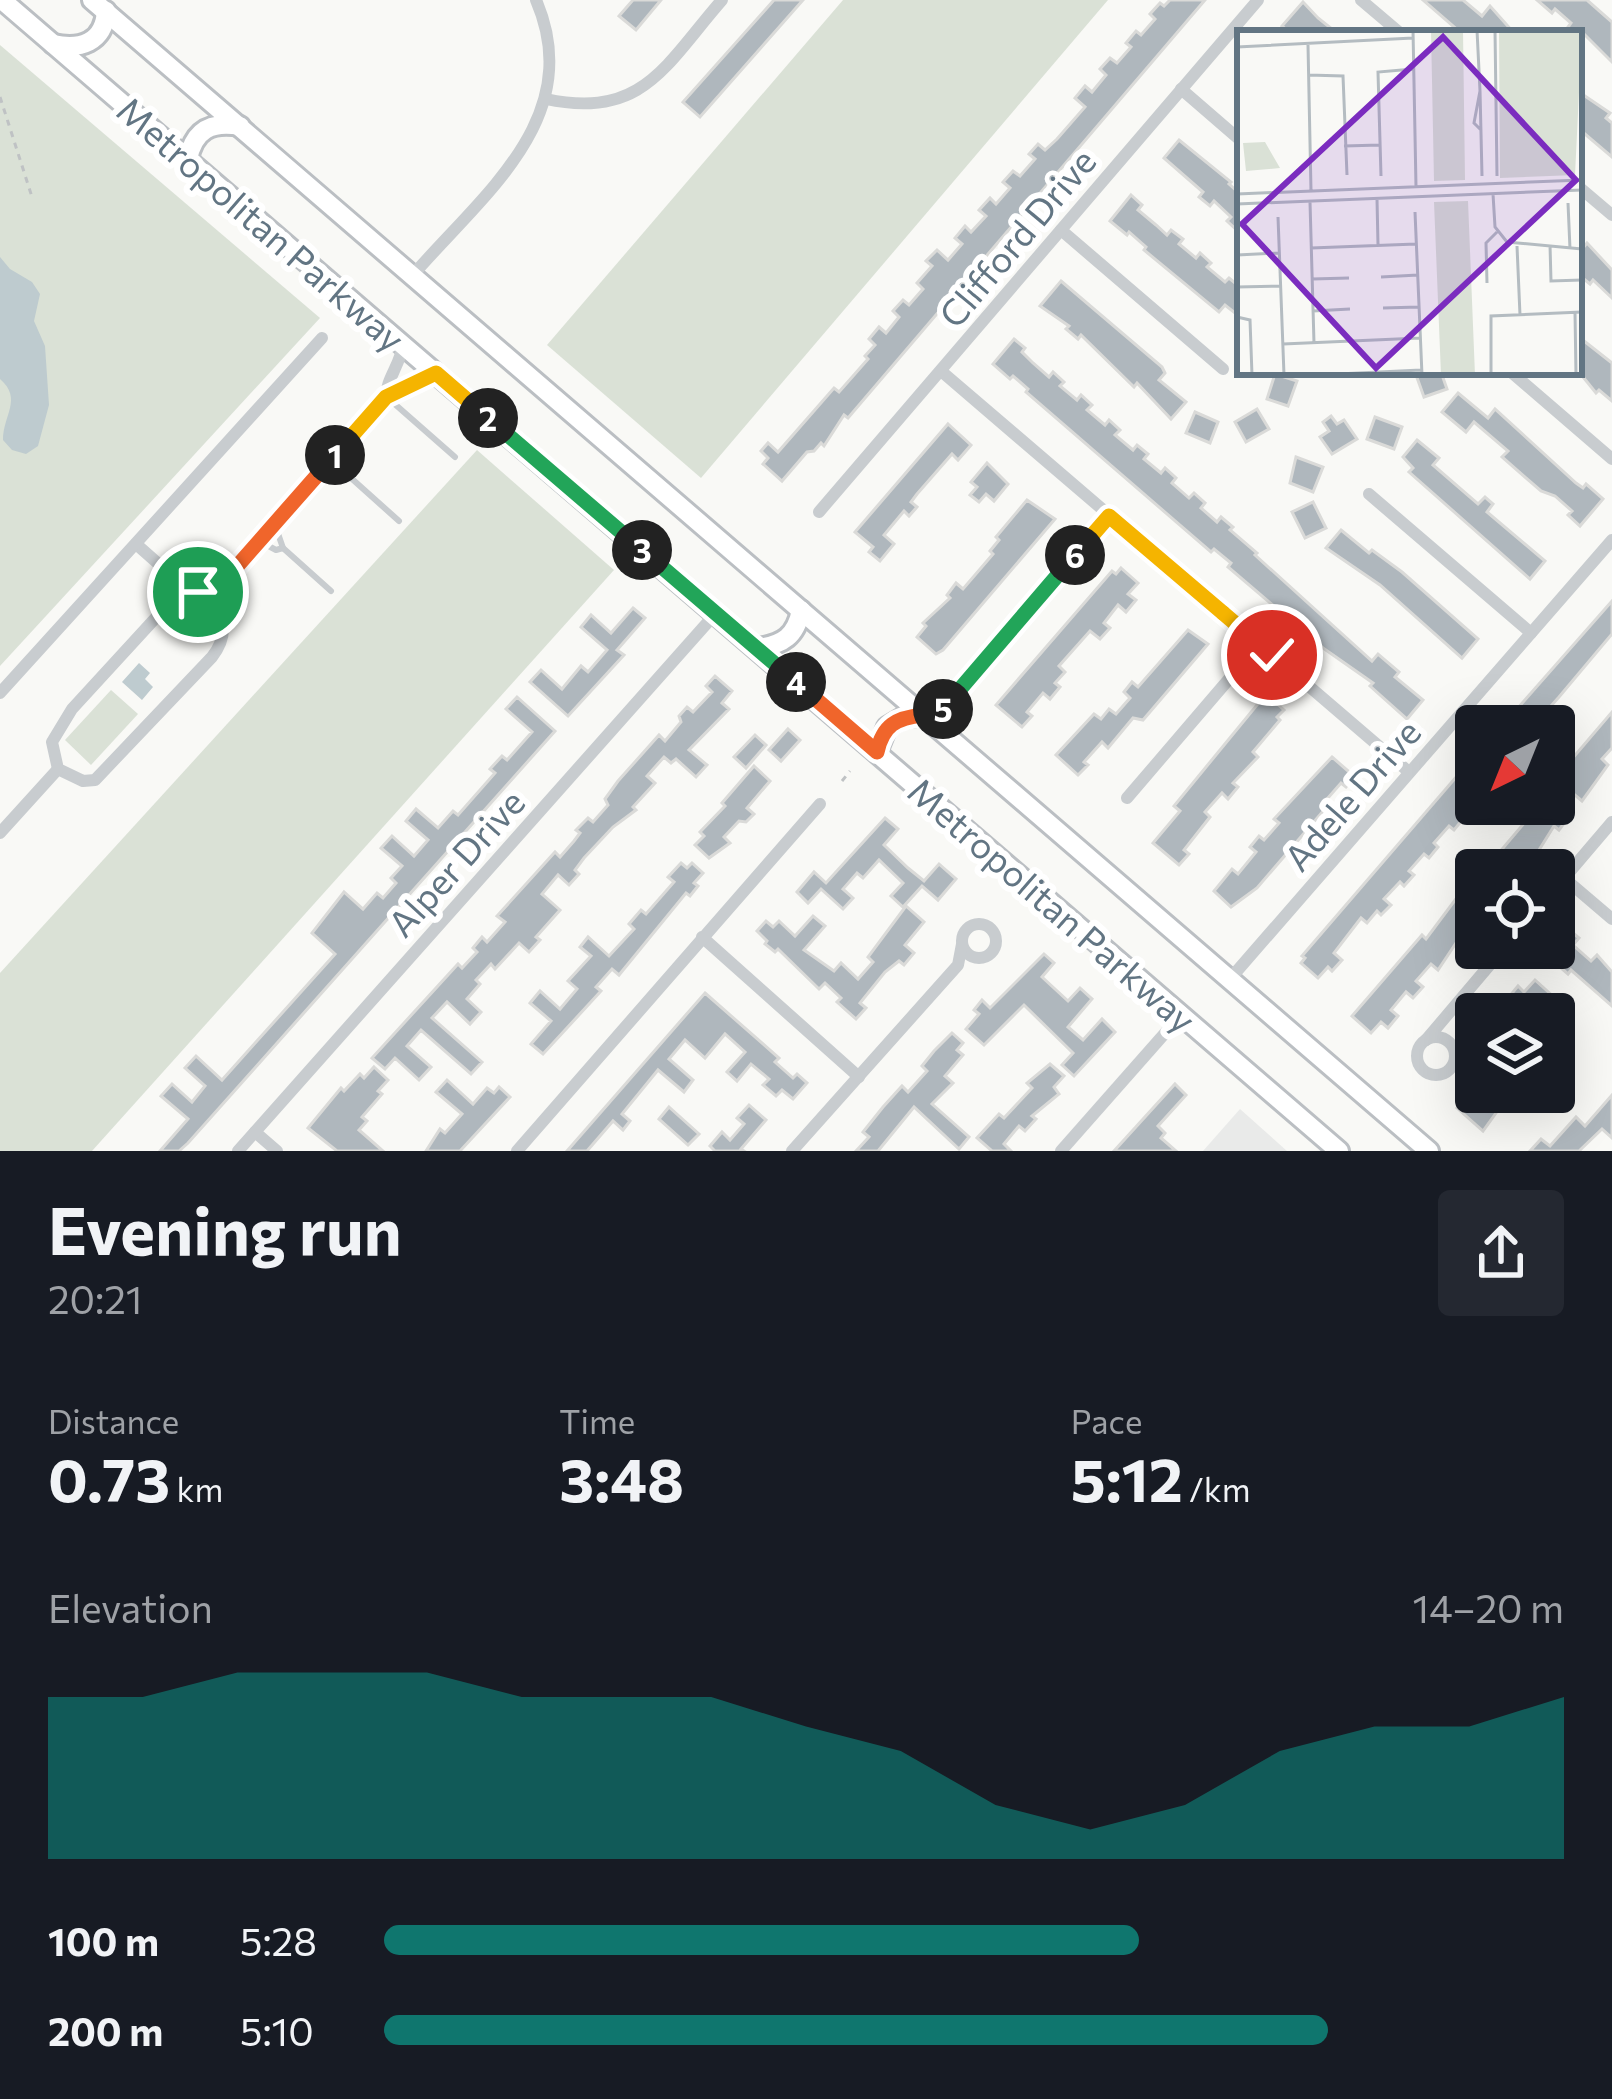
<!DOCTYPE html>
<html lang="en">
<head>
<meta charset="utf-8">
<style>
	:root { --surface:#171b24; --page:#242831; --text:#f1f3f6; --muted:#9ea1a6; --accent:#0f766e }
	body { margin:0; font-family:Commissioner,sans-serif; background:var(--page); color:var(--text); height:100vh; display:flex; flex-direction:column; font-size:45px; white-space:nowrap }
	* { box-sizing:border-box; margin:0 }
	p { font-size:39px; color:var(--muted) }
	.icon { flex:none; width:66px; height:66px; fill:none; stroke:currentColor; stroke-width:2; stroke-linecap:round; stroke-linejoin:round }
	.map { position:relative; height:1151px; overflow:hidden }
	.drawer { display:flex; flex-direction:column; background:var(--surface); flex:1 }
	.drawer>* { flex:none }
	.needle { width:78px; rotate:223deg }
	.tools { position:absolute; left:1455px; top:705px; display:grid; gap:24px }
	.tools a { display:grid; place-items:center; width:120px; height:120px; border-radius:12px; background:var(--surface); box-shadow:0 12px 48px #0002; font-size:60px }
	.pin { position:absolute; display:grid; place-items:center; width:102px; height:102px; color:#fff; margin:-51px; border:6px solid #fff; border-radius:50%; box-shadow:0 3px 12px #0007 }
	.km { position:absolute; width:60px; height:60px; margin:-30px; border-radius:50%; background:#222; color:#fff; font-size:33px; line-height:60px; text-align:center }
	.round { display:grid; place-items:center; flex:none; width:126px; height:126px; border-radius:12px; background:var(--page) }
	.overview { display:flex; align-items:center; justify-content:space-between; height:204px; padding:0 48px }
	h1 { font-size:66px; font-weight:700; line-height:90px }
	.figures { display:grid; grid-template-columns:repeat(3,1fr); gap:18px; height:204px; padding:12px 48px }
	.figures div { display:grid; align-content:center }
	.figures b { font-size:60px; font-weight:700 }
	.figures small { font-size:33px; font-weight:400 }
	.figures p { font-size:33px }
	.chart { height:336px; padding:24px 48px }
	.chart p { display:flex; justify-content:space-between }
	.chart svg { width:100%; height:216px; margin-top:12px; fill:var(--accent); opacity:.7 }
	ul { padding:0 48px; list-style:none; font-size:39px }
	li { display:grid; grid-template-columns:192px 144px 1fr; align-items:center; height:90px }
	li i { height:30px; border-radius:15px; background:var(--accent) }
	.map>svg:first-child { display:block }
</style>
</head>
<body>
<div class="map">
<svg width="1612" height="1151" viewBox="0 0 1612 1151">
	<rect width="100%" height="100%" fill="#f9f9f6"/>
	<path fill="#e9eae9" d="M1240,1109L1287,1151H1203Z"/>
	<g fill="#dae1d6">
		<path d="M843,0H1108L701,478L547,345Z"/>
		<path d="M0,45L320,318L0,666Z"/>
		<path d="M477,450L614,570L92,1151H0V973Z"/>
		<path d="M111,690L138,714L91,765L65,740Z"/>
	</g>
	<g fill="#becbcf">
		<path d="M0,257L10,269L32,282L40,294L34,321L45,346L49,405L38,446L26,454L12,450L3,440C3,415 23,399 0,379Z"/>
		<path d="M139,663L150,673L145,679L153,687L142,700L122,682Z"/>
	</g>
	<g fill="#afb7bd" stroke="#dadad8" stroke-width="3">
		<path d="M633,0H661L636,30L619,16Z"/>
		<path d="M774,0H803L700,117L683,102Z"/>
		<path d="M1170,0H1205L848,418L844,415L824,446L821,443L814,451L807,452L782,481L763,464L768,458L761,451L768,443L778,452L834,388L839,392L868,359L865,356L875,345L869,339L879,327L886,333L899,317L893,311L903,300L909,305L923,289L917,283L932,266L926,261L937,250L948,260L962,244L955,238L965,226L971,232L986,216L979,210L990,198L996,204L1010,188L1003,182L1013,171L1020,176L1035,159L1029,154L1038,144L1045,150L1057,139L1085,107L1075,98L1085,86L1092,92L1106,75L1100,69L1110,58L1117,63L1131,47L1126,43L1136,31L1141,35L1155,19L1150,14L1160,3L1164,6Z"/>
		<path d="M1423,0H1463L1482,16L1490,6L1514,33H1461Z"/>
		<path d="M1537,0H1587L1612,22V62L1583,33L1580,37L1568,27L1571,23L1555,9L1552,13Z"/>
		<path d="M1303,2L1318,18L1337,33H1290L1282,26Z"/>
		<path d="M1579,92L1610,113L1606,118L1612,123V157L1579,129Z"/>
		<path d="M1179,140L1231,182L1229,184L1240,194V233L1227,221L1231,217L1214,201L1210,206L1199,197L1203,192L1164,158Z"/>
		<path d="M1131,195L1142,205L1138,210L1156,225L1167,235L1171,230L1183,239L1179,244L1196,258L1200,253L1211,263L1207,267L1225,282L1229,278L1240,287V317L1225,305L1219,312L1144,250L1146,247L1129,232L1127,235L1110,221Z"/>
		<path d="M1587,243L1612,270V298L1593,280L1590,284L1579,275V253Z"/>
		<path d="M1061,281L1162,367L1165,373L1159,380L1186,402L1171,419L1137,383L1134,387L1081,335L1078,339L1066,329L1069,326L1040,306Z"/>
		<path d="M1579,337L1612,363V401L1599,390L1596,393L1579,372Z"/>
		<path d="M1014,339L1025,348L1022,352L1033,363L1049,377L1053,372L1064,382L1060,386L1077,400L1081,395L1092,405L1087,410L1105,425L1109,420L1120,430L1115,435L1133,450L1137,445L1148,454L1144,459L1161,473L1165,468L1176,478L1172,483L1189,498L1194,493L1205,503L1201,508L1217,522L1221,517L1233,527L1230,530L1257,553L1255,555L1372,661L1378,654L1399,672L1395,677L1423,700L1407,719L1370,686L1373,683L1323,648L1228,567L1231,563L1214,549L1211,552L1026,392L1028,389L1013,376L1010,379L993,364Z"/>
		<path d="M1415,372H1441L1447,389L1424,397Z"/>
		<path d="M1275,374L1297,381L1288,406L1267,399Z"/>
		<path d="M1458,393L1488,418L1495,409L1576,483L1583,488L1586,484L1603,499L1580,526L1568,515L1572,511L1555,496L1541,491L1502,457L1508,451L1474,422L1466,432L1442,412Z"/>
		<path d="M1257,409L1269,429L1246,442L1235,422Z"/>
		<path d="M1195,412L1218,422L1210,443L1186,433Z"/>
		<path d="M1331,416L1337,424L1344,420L1357,439L1332,454L1320,437L1329,431L1323,422Z"/>
		<path d="M1375,417L1402,427L1394,449L1367,439Z"/>
		<path d="M948,424L971,445L958,460L952,454L917,494L911,502L917,507L909,516L904,511L884,535L894,544L880,561L869,552L873,547L855,532Z"/>
		<path d="M1417,440L1439,458L1433,465L1478,504L1485,497L1493,504L1487,512L1545,561L1530,579L1409,472L1413,468L1403,457Z"/>
		<path d="M1296,457L1323,467L1313,492L1290,483Z"/>
		<path d="M987,463L1008,484L994,501L986,494L979,502L970,495L977,487L971,482Z"/>
		<path d="M1027,500L1055,519L943,650L936,654L917,637L926,626L923,623L950,598L947,595L956,583L963,589L993,554L990,551L999,540L996,537Z"/>
		<path d="M1313,502L1326,528L1305,538L1292,512Z"/>
		<path d="M1341,530L1369,553L1372,550L1402,572L1478,639L1462,658L1380,585L1326,548Z"/>
		<path d="M1121,568L1138,583L1128,594L1136,600L1126,612L1118,605L1104,623L1110,628L1100,639L1090,631L1059,666L1065,672L1055,683L1060,687L1050,699L1043,693L1027,712L1032,716L1022,727L996,705L1112,571L1116,574Z"/>
		<path d="M1612,601V634L1559,697L1533,726H1502Z"/>
		<path d="M633,608L645,618L617,650L624,655L568,716L530,682L541,670L562,689L581,666L588,672L607,650L581,627L591,615L611,633Z"/>
		<path d="M1188,630L1208,644L1143,720L1133,718L1108,748L1102,742L1084,762L1088,765L1078,775L1056,755L1094,714L1101,719L1109,709L1116,714L1130,698L1124,692L1132,682L1138,687Z"/>
		<path d="M715,676L732,691L722,703L729,709L689,750L707,765L696,777L676,759L671,763L664,757L647,776L655,783L633,807L636,810L613,827L584,858L575,870L579,874L569,885L558,875L542,894L560,910L536,937L540,940L529,952L519,943L495,969L491,964L476,980L480,984L467,999L481,1012L470,1024L447,1002L432,1018L482,1062L471,1074L421,1030L407,1046L431,1067L419,1080L395,1058L385,1069L372,1058L458,964L462,968L477,952L473,948L482,937L487,942L505,922L497,916L555,852L560,857L574,841L580,833L576,830L588,818L593,822L608,805L605,799L618,781L659,735L665,741L681,722L679,716L687,707L693,712L712,692L706,686Z"/>
		<path d="M1266,694L1284,710L1277,717L1280,720L1253,752L1258,757L1233,783L1238,787L1228,799L1222,793L1205,812L1210,817L1184,850L1189,854L1179,865L1153,843L1180,811L1174,806Z"/>
		<path d="M517,697L555,731L188,1143L179,1151H160L188,1119L161,1096L172,1084L192,1102L205,1086L185,1068L196,1056L222,1080L335,954L312,933L344,892L363,909L377,893L383,898L396,883L391,878L402,866L381,848L392,836L414,856L428,840L406,821L416,809L438,828L453,811L458,815L495,773L490,769L502,756L507,760L532,732L506,709Z"/>
		<path d="M1612,712V748L1602,759L1608,765L1582,801L1575,795L1561,811L1568,818L1559,830L1554,826L1534,858L1529,854L1515,870H1478L1494,851L1498,854L1526,821L1523,818L1535,804H1554V780Z"/>
		<path d="M788,729L800,740L781,761L769,750Z"/>
		<path d="M755,735L766,745L746,768L734,757Z"/>
		<path d="M1476,754V795L1458,815L1463,819L1454,830L1449,826L1434,843L1438,847L1429,858L1424,854L1409,871L1414,875L1404,886L1400,882L1384,899L1391,905L1381,915L1377,911L1367,923L1361,918L1334,953L1342,960L1332,971L1328,967L1318,978L1301,963L1305,958L1302,956Z"/>
		<path d="M1332,757L1355,777L1346,787L1341,783L1327,799L1331,802L1257,888L1231,907L1214,891L1232,869L1238,874L1256,852L1250,847L1259,836L1264,840L1279,823L1274,819Z"/>
		<path d="M754,766L770,781L747,808L754,814L746,822L739,821L724,837L730,843L709,858L695,845L704,836L700,832L725,806L722,803Z"/>
		<path d="M885,818L898,829L884,845L908,868L924,881L939,864L956,879L938,900L922,886L903,907L891,896L903,883L879,860L863,878L857,873L843,889L853,898L843,909L821,889L808,903L797,892L814,872L826,883Z"/>
		<path d="M681,863L687,868L692,863L703,873L694,883L698,886L690,896L686,893L619,975L612,969L596,987L601,991L543,1054L531,1044L551,1021L530,1003L540,991L560,1009L577,989L568,981L591,956L580,947L588,937L609,956L634,929L629,924L641,910L646,914L674,882L668,877Z"/>
		<path d="M1476,872V911L1466,923L1474,930L1463,943L1458,940L1438,970L1431,964L1416,981L1423,987L1413,998L1406,992L1391,1010L1398,1016L1388,1028L1381,1022L1371,1033L1352,1016L1422,935L1426,939Z"/>
		<path d="M906,906L924,922L905,945L914,953L904,965L899,961L885,972L860,1003L866,1008L856,1019L837,1002L841,998L825,983L819,989L778,949L775,952L765,944L767,941L757,931L766,921L773,927L779,921L795,936L813,916L825,926L804,950L834,971L841,963L858,979L873,962L868,957Z"/>
		<path d="M1567,928L1579,938L1573,945L1591,961L1597,955L1612,972V1006L1571,970L1568,974L1545,954Z"/>
		<path d="M1044,954L1054,963L1042,977L1068,1001L1080,988L1092,999L1068,1027L1083,1040L1102,1019L1115,1032L1074,1076L1062,1065L1073,1053L1024,1005L984,1045L966,1029L979,1014L974,1010L982,1000L990,1008Z"/>
		<path d="M1535,980L1554,997L1539,1014H1509L1517,1005L1508,998L1518,986L1524,992Z"/>
		<path d="M705,993L779,1058L775,1062L793,1078L797,1074L807,1083L793,1099L782,1090L776,1096L763,1085L769,1079L751,1064L737,1081L727,1072L745,1052L725,1034L705,1058L685,1040L669,1059L693,1080L684,1092L658,1070L622,1114L630,1121L623,1130L613,1121L587,1151H567Z"/>
		<path d="M952,1033L963,1043L957,1050L963,1055L945,1076L953,1083L932,1104L969,1137L959,1149L914,1107L878,1151H856L869,1137L863,1132L883,1107L902,1086L908,1092L927,1071L922,1066L934,1051Z"/>
		<path d="M1050,1064L1064,1076L1054,1087L1059,1094L1032,1116L1036,1119L1025,1131L1019,1126L1004,1144L1011,1151H992L977,1138L999,1114L1004,1118L1032,1088L1027,1083Z"/>
		<path d="M374,1067L388,1080L378,1091L382,1094L362,1117L367,1121L359,1130L383,1151H337L308,1128L341,1088L344,1091L360,1074L364,1078Z"/>
		<path d="M447,1080L473,1104L487,1088L494,1093L499,1087L510,1097L460,1151H426L440,1129L445,1133L462,1114L436,1092Z"/>
		<path d="M1175,1084L1186,1095L1158,1126L1165,1133L1161,1138L1176,1151H1114Z"/>
		<path d="M1483,1092H1511L1483,1131L1457,1108L1467,1097L1473,1103Z"/>
		<path d="M1612,1095V1138L1602,1129L1579,1151H1530L1541,1139L1550,1146L1576,1117L1585,1126Z"/>
		<path d="M749,1105L766,1120L741,1149L744,1151H715L710,1146L722,1132L730,1140L744,1124L737,1118Z"/>
		<path d="M669,1107L699,1134L688,1145L659,1119Z"/>
	</g>
	<g fill="none" stroke-linecap="round" stroke-linejoin="round">
		<defs>
			<g id="primary">
				<path d="M2,0L1339,1151"/>
				<path d="M92,0L1429,1151"/>
				<path d="M53,44C80,50 104,43 106,11"/>
				<path d="M188,159C194,130 211,121 240,126"/>
				<path d="M757,648C783,645 796,636 801,610"/>
				<path d="M877,752L887,727L902,718L923,715"/>
			</g>
		</defs>
		<use href="#primary" stroke="#bbbfc3" stroke-width="24"/>
		<g stroke="#bfc2c4" stroke-width="3" stroke-dasharray="6 6" stroke-linecap="butt">
			<path d="M0,97L32,197"/>
			<path d="M842,781L850,771"/>
		</g>
		<g stroke="#c8cccf" stroke-width="6">
			<path d="M389,399L455,457"/>
			<path d="M324,473L341,480L351,478L353,467L344,445"/>
			<path d="M351,478L399,521"/>
			<path d="M263,543L276,550L283,548L275,525"/>
			<path d="M283,548L331,591"/>
		</g>
		<g stroke="#c8cccf" stroke-width="12">
			<path d="M1361,0L1400,33"/>
			<path d="M1181,89L1240,140"/>
			<path d="M546,99C643,120 666,64 722,0"/>
			<path d="M1579,187L1612,215"/>
			<path d="M1061,230L1223,369"/>
			<path d="M413,275C482,195 587,118 536,0"/>
			<path d="M403,344C401,364 386,379 386,397L436,373"/>
			<path d="M941,371L1409,772"/>
			<path d="M1511,372L1612,459"/>
			<path d="M1369,494L1531,633"/>
			<path d="M819,512L1258,0"/>
			<path d="M136,544L162,567L181,594"/>
			<path d="M198,593C226,604 230,634 212,657L95,780L83,781L58,769L52,742L72,709L172,600L181,594Z"/>
			<path d="M210,597L386,397"/>
			<path d="M0,693L322,338"/>
			<path d="M931,722L1109,516"/>
			<path d="M1127,798L1259,644"/>
			<path d="M0,833L58,769"/>
			<path d="M1564,878L1612,919"/>
			<path d="M1554,890L1612,822"/>
			<circle cx="979" cy="941" r="17"/>
			<path d="M702,937L859,1077"/>
			<path d="M1230,979L1612,540"/>
			<circle cx="1436" cy="1056" r="19"/>
			<path d="M1426,1040L1504,948"/>
			<path d="M255,1132L277,1151"/>
			<path d="M238,1151L716,613"/>
			<path d="M517,1151L820,804"/>
			<path d="M792,1151L958,965L962,944"/>
			<path d="M1061,1151L1181,1015"/>
		</g>
		<use href="#primary" stroke="#fff" stroke-width="18"/>
	</g>
	<g fill="none" stroke-linecap="round" stroke-linejoin="round">
		<defs>
			<path id="split-1" d="M198,592L210,597L335,455"/>
			<path id="split-2" d="M335,455L386,397L436,373L488,418"/>
			<path id="split-3" d="M488,418L642,550"/>
			<path id="split-4" d="M642,550L796,682"/>
			<path id="split-5" d="M796,682L877,752C883,725 896,718 923,715L932,722L943,709"/>
			<path id="split-6" d="M943,709L1075,555"/>
			<path id="split-7" d="M1075,555L1109,516L1223,613"/>
			<path id="split-8" d="M1223,613L1272,655"/>
		</defs>
		<use href="#split-1" stroke="#fff" stroke-width="24"/>
		<use href="#split-2" stroke="#fff" stroke-width="24"/>
		<use href="#split-3" stroke="#fff" stroke-width="24"/>
		<use href="#split-4" stroke="#fff" stroke-width="24"/>
		<use href="#split-5" stroke="#fff" stroke-width="24"/>
		<use href="#split-6" stroke="#fff" stroke-width="24"/>
		<use href="#split-7" stroke="#fff" stroke-width="24"/>
		<use href="#split-8" stroke="#fff" stroke-width="24"/>
		<use href="#split-1" stroke="#f0652b" stroke-width="15"/>
		<use href="#split-2" stroke="#f5b400" stroke-width="15"/>
		<use href="#split-3" stroke="#22a559" stroke-width="15"/>
		<use href="#split-4" stroke="#22a559" stroke-width="15"/>
		<use href="#split-5" stroke="#f0652b" stroke-width="15"/>
		<use href="#split-6" stroke="#22a559" stroke-width="15"/>
		<use href="#split-7" stroke="#f5b400" stroke-width="15"/>
		<use href="#split-8" stroke="#f5b400" stroke-width="15"/>
	</g>
	<g text-anchor="middle" dominant-baseline="central" stroke-width="12" stroke-linejoin="round" paint-order="stroke">
		<g font-size="36" fill="#627583" stroke="#fff">
			<text transform="translate(262 223) rotate(41)">Metropolitan Parkway</text>
			<text transform="translate(1016 237) rotate(-50)">Clifford Drive</text>
			<text transform="translate(1351 794) rotate(-49)">Adele Drive</text>
			<text transform="translate(455 862) rotate(-48)">Alper Drive</text>
			<text transform="translate(1053 904) rotate(41)">Metropolitan Parkway</text>
		</g>
	</g>
	<g transform="translate(1237 30)">
		<rect width="345" height="345" fill="#f9f9f6"/>
		<path d="M194,0H226L228,150L197,151ZM262,0H345L338,145L263,148ZM28,112L43,138L9,141L6,113ZM231,171L238,345H204L197,172Z" fill="#dae1d6"/>
		<path fill="none" stroke="#b4bcc1" stroke-width="3" d="M176,0L179,157M240,0L243,61M258,0L260,146M71,15L74,161M0,17L176,8M71,45L106,46L110,145M244,100L237,93L243,61L245,146M107,116L143,115M144,146L141,42L176,39M0,164L345,150M256,164L258,197L270,212L345,219M140,169L141,215M73,172L77,313M331,173L333,219M0,174L345,160M178,182L185,345M41,187L47,345M313,215L314,251L345,250M280,216L283,285M74,218L179,214M0,225L43,223M144,247L181,245M75,249L112,248M250,253L249,213L260,202M0,257L44,256M146,278L182,277M76,281L113,279M338,282L339,345M0,287L13,290L15,345M46,314L183,308M80,345L184,340M254,345V286L345,282"/>
		<path fill="#7b2cbf" fill-opacity="0.15" stroke="#7b2cbf" stroke-width="6" d="M206,7L339,150L139,338L5,194Z"/>
		<rect width="345" height="345" fill="none" stroke="#627583" stroke-width="6"/>
	</g>
</svg>
<div class="tools">
<a><svg class="needle" viewBox="-14 -14 28 28"><path d="M0-13l5 13h-10z" fill="#e53935"/><path d="M0 13l5-13h-10z" fill="#9ea1a6"/></svg></a>
<a><svg class="icon" aria-label="locate" viewBox="0 0 24 24"><circle cx="12" cy="12" r="6"/><path d="M12 2v4M12 18v4M2 12h4M18 12h4"/></svg></a>
<a><svg class="icon" aria-label="layers" viewBox="0 0 24 24"><path d="M12 4l9 5-9 5-9-5zM3 14l9 5 9-5"/></svg></a>
</div>
<div class="pin" style="left:198px;top:592px;background:#1e9e55"><svg class="icon" aria-label="arrive" viewBox="0 0 24 24"><path d="M6 21V4h12l-3 4 3 4H6"/></svg></div>
<div class="pin" style="left:1272px;top:655px;background:#d93025"><svg class="icon" aria-label="check" viewBox="0 0 24 24"><path d="M5 12l5 5 9-10"/></svg></div>
<b class="km" style="left:335px;top:455px">1</b>
<b class="km" style="left:488px;top:418px">2</b>
<b class="km" style="left:642px;top:550px">3</b>
<b class="km" style="left:796px;top:682px">4</b>
<b class="km" style="left:943px;top:709px">5</b>
<b class="km" style="left:1075px;top:555px">6</b>
</div>
<section class="drawer">
<div class="overview"><div><h1>Evening run</h1><p>20:21</p></div><a class="round"><svg class="icon" aria-label="share" viewBox="0 0 24 24"><path d="M12 15V3M7 8l5-5 5 5M5 13v7h14v-7"/></svg></a></div>
<div class="figures">
<div><p>Distance</p><b>0.73<small> km</small></b></div>
<div><p>Time</p><b>3:48</b></div>
<div><p>Pace</p><b>5:12<small> /km</small></b></div>
</div>
<div class="chart"><p><span>Elevation</span>14–20 m</p>
<svg viewBox="0 0 160 44" preserveAspectRatio="none"><path d="M0 44V11L10 11L20 6L30 6L40 6L50 11L60 11L70 11L80 17L90 22L100 33L110 38L120 33L130 22L140 17L150 17L160 11V44z"/></svg>
</div>
<ul>
<li><b>100 m</b>5:28<i style="width:64%"></i></li>
<li><b>200 m</b>5:10<i style="width:80%"></i></li>
</ul>
</section>
</body>
</html>
